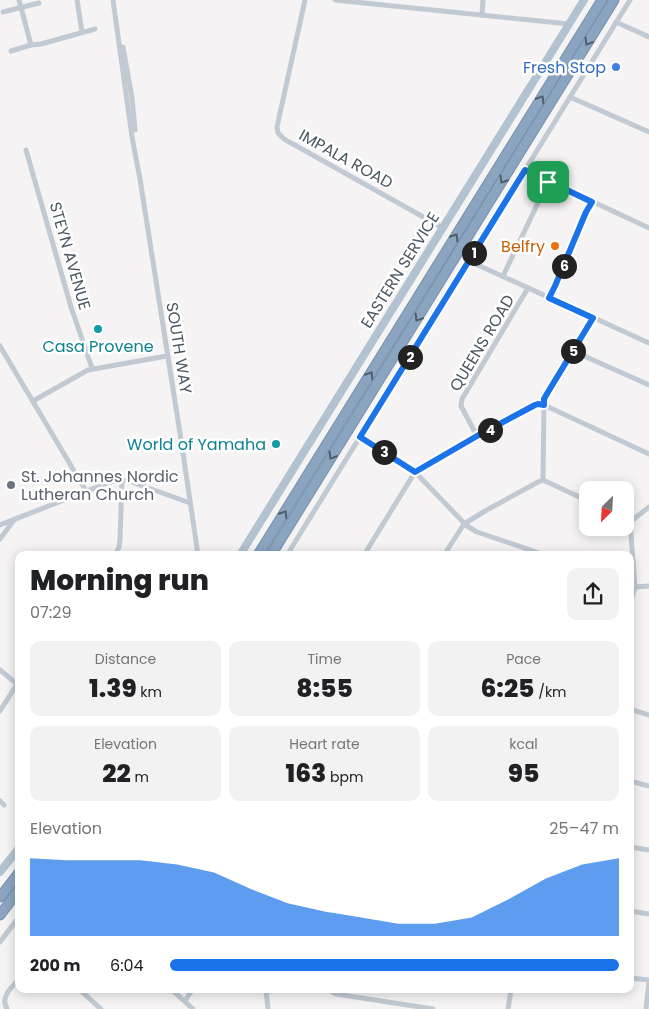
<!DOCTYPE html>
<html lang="en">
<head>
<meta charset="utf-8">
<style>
	:root { --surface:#fff; --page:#f2f2f2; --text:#202124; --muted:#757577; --accent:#1a73e8 }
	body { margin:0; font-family:Poppins,sans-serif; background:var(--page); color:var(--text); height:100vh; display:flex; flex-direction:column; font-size:19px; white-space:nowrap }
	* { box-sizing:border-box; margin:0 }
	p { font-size:16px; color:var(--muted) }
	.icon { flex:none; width:28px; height:28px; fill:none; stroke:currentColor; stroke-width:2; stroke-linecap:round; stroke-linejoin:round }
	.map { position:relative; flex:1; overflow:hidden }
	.panel { position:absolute; left:15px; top:551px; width:619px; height:442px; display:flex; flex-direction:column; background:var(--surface); border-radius:10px; box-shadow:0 2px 12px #0003 }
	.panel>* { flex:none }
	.needle { width:32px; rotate:204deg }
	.tools { position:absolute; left:579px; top:481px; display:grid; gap:10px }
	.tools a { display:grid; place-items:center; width:55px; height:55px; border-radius:10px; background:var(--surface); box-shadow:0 2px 12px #0003; font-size:25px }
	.pin { position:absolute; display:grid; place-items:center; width:42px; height:42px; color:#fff; margin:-21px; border-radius:10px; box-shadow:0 2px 8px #0006 }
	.km { position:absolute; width:25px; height:25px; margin:-12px; border-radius:50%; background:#222; color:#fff; font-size:14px; line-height:25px; text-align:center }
	.round { display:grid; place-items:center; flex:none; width:52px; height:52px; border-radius:10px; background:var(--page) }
	.overview { display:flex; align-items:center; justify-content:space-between; height:85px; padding:0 15px }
	h1 { font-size:28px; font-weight:800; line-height:38px }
	.metrics { display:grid; grid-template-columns:repeat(3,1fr); gap:8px; height:85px; padding:5px 15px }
	.metrics div { display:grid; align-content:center; border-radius:10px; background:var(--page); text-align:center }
	.metrics b { font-size:25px; font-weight:800 }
	.metrics small { font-size:14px; font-weight:400 }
	.metrics p { font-size:14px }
	.chart { height:140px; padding:10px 15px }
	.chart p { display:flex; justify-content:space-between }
	.chart svg { width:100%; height:90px; margin-top:5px; fill:var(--accent); opacity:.7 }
	ul { padding:0 15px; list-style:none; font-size:16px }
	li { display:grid; grid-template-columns:80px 60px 1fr; align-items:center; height:38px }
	li i { height:12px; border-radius:6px; background:var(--accent) }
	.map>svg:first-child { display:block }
</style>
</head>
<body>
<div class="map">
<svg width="649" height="1009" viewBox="0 0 649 1009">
	<rect width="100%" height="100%" fill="#f5f3f3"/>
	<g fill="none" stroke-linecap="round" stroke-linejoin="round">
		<defs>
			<g id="motorway">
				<path d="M258,555L602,0"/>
				<path d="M271,555L614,0"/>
				<path d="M0,897L19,873"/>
				<path d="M0,915L19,890"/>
			</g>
		</defs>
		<use href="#motorway" stroke="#7690ad" stroke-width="11"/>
		<g stroke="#c1cad2" stroke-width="5">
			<path d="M19,0L31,45L41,44L95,29"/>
			<path d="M77,0L82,32"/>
			<path d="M113,0L132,137L140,179L182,446L198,555"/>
			<path d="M305,0L277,127L278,133L284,139L443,228"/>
			<path d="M335,0L569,24"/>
			<path d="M3,12L39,3"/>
			<path d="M482,15L483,0"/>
			<path d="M616,22L649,37"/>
			<path d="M123,47L132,98L135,130"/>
			<path d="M11,51L31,45"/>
			<path d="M570,97L649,132"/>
			<path d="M26,150L71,307L92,368"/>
			<path d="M525,170L649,228"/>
			<path d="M469,261L649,343"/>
			<path d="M503,276L548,182"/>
			<path d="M549,298L555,286L586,212L592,201"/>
			<path d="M0,346L86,491"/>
			<path d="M573,351L649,385"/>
			<path d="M33,401L88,370L167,356"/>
			<path d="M477,436L461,406L462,399L528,288"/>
			<path d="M361,437L415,472L467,526L477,532L545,555"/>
			<path d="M543,480L544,399L593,318"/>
			<path d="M625,518L630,522L635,587L630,605"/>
			<path d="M630,522L649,507"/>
			<path d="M0,525L110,482L120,480L129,481L190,503"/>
			<path d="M0,539L14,520"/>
			<path d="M115,555L119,547L120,539L122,480"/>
			<path d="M287,555L630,0"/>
			<path d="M364,555L415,472L477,436L538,404L544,405L649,454"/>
			<path d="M444,555L464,524L485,511L538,482L543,480L588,501"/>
			<path d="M630,585L635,587L649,586"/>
			<path d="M0,670L17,684"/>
			<path d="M630,709L649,715"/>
			<path d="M0,711L19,681"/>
			<path d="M630,781L649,786"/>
			<path d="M0,801L4,805"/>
			<path d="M630,847L649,850"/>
			<path d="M630,911L649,914"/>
			<path d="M0,942L19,917"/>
			<path d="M630,978L649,980"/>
			<path d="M80,990L101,1009"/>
			<path d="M172,990L193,1009"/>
			<path d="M266,990L268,1009"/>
			<path d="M329,990L336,994L433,1009"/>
			<path d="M185,1001L192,990"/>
			<path d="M7,1009C0,997 11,988 19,979"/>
			<path d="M508,1009L511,990"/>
			<path d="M646,1009L649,981"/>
		</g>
		<g stroke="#b3c2d1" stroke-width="8">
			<path d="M240,555L584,0"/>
			<path d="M0,872L19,848"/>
		</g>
		<use href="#motorway" stroke="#8ba5c1" stroke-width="9"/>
	</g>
	<defs><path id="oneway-chevron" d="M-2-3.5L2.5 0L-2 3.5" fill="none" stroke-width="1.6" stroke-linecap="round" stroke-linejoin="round" transform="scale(1.25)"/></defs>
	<g stroke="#505e6b">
		<use href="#oneway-chevron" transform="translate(588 42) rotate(121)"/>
		<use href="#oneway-chevron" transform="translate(541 99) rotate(-58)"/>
		<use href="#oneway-chevron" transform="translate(503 180) rotate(122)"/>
		<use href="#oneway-chevron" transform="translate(455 237) rotate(-58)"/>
		<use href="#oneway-chevron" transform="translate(418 318) rotate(122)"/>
		<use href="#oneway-chevron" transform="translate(370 375) rotate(-58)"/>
		<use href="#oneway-chevron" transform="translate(332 456) rotate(121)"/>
		<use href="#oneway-chevron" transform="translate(284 514) rotate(-58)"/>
	</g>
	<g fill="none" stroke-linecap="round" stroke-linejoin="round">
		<defs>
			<path id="route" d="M525,170L592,202L586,212L555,286L549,298L593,318L548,392L544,399V405L538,404L535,405L477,436L415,472L360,437Z"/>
		</defs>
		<use href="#route" stroke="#fff" stroke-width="10"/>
		<use href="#route" stroke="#1a73e8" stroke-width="6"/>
	</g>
	<circle fill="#3f7fe0" stroke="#fff" stroke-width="2" cx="616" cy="67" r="5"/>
	<circle fill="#e8710a" stroke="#fff" stroke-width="2" cx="555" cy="246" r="5"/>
	<g fill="#0f9aa8" stroke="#fff" stroke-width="2">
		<circle cx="98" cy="329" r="5"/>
		<circle cx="276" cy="444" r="5"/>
	</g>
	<circle fill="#6b7280" stroke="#fff" stroke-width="2" cx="11" cy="485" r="5"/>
	<g text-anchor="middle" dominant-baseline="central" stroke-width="5" stroke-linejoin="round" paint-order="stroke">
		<g font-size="16" fill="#366cbe" stroke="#fff" text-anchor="end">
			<text x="606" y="67">Fresh Stop</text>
		</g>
		<g font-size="16" fill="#4a5661" stroke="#fff">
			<text transform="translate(346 159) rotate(29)">IMPALA ROAD</text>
			<text transform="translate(70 256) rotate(74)">STEYN AVENUE</text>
			<text transform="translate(400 270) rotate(-58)">EASTERN SERVICE</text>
			<text transform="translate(482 343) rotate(-59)">QUEENS ROAD</text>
			<text transform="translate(179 348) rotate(81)">SOUTH WAY</text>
		</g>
		<g font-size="16" fill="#c56008" stroke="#fff" text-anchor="end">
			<text x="545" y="246">Belfry</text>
		</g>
		<g font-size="16" fill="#0d838f" stroke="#fff">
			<text x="98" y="346">Casa Provene</text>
			<text x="266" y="444" text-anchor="end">World of Yamaha</text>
		</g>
		<g font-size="16" fill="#5b616d" stroke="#fff" text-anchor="start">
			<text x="21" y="476">St. Johannes Nordic<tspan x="21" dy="18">Lutheran Church</tspan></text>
		</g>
	</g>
</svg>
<div class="tools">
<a><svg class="needle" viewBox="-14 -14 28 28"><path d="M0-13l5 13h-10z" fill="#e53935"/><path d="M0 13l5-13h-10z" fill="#757577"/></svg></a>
</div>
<div class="pin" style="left:548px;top:182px;background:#1e9e55"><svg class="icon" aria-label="arrive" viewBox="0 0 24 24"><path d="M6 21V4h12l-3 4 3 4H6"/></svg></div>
<b class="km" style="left:474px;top:253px">1</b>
<b class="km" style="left:410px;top:357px">2</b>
<b class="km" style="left:384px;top:452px">3</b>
<b class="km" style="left:490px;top:430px">4</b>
<b class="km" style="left:573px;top:351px">5</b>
<b class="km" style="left:564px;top:266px">6</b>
<section class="panel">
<div class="overview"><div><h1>Morning run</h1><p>07:29</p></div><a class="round"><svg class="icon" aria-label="share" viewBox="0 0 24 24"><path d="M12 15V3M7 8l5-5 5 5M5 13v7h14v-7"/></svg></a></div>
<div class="metrics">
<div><p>Distance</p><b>1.39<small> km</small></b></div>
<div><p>Time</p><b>8:55</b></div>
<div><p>Pace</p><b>6:25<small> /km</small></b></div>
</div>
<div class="metrics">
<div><p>Elevation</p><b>22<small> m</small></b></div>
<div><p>Heart rate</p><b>163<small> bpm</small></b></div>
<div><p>kcal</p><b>95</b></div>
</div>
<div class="chart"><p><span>Elevation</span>25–47 m</p>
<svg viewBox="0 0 160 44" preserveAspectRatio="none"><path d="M0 44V6L10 7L20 7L30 7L40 9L50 13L60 21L70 28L80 32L90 35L100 38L110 38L120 35L130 26L140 16L150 9L160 6V44z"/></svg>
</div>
<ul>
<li><b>200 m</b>6:04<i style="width:100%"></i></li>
</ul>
</section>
</div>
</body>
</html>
